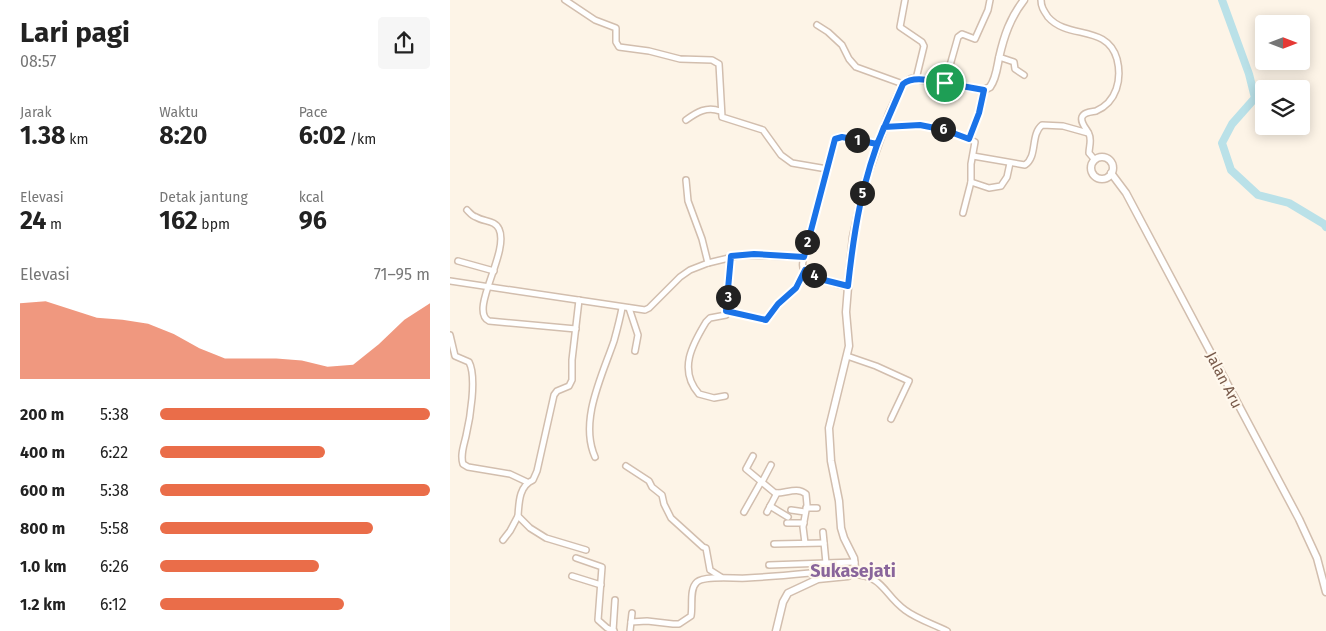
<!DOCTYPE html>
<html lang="id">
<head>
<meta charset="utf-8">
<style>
	:root { --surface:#fff; --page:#f6f6f6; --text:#222; --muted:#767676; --accent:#ea6d49 }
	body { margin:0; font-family:"Fira Sans",sans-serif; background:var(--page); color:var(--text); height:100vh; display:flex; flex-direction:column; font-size:19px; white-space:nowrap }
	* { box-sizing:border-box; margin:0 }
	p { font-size:16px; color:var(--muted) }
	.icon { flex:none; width:28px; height:28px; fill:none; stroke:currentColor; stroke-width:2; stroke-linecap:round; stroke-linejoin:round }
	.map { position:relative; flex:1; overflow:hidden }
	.details { display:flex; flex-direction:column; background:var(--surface); width:450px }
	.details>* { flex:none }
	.needle { width:32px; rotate:90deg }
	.fabs { position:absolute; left:805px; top:15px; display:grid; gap:10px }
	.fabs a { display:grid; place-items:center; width:55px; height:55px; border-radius:5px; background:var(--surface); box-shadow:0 2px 12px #0003; font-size:25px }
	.pin { position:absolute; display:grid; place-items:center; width:42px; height:42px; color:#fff; margin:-21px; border:2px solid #fff; border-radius:50%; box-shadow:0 1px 5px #0007 }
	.km { position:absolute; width:25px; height:25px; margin:-12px; border-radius:50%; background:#222; color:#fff; font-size:14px; line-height:25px; text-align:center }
	.round { display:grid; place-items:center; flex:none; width:52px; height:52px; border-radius:5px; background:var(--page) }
	.overview { display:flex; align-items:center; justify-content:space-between; height:85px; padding:0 20px }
	h1 { font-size:28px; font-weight:700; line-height:38px }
	.stats { display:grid; grid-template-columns:repeat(3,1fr); gap:8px; height:85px; padding:5px 20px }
	.stats div { display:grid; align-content:center }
	.stats b { font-size:25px; font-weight:700 }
	.stats small { font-size:14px; font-weight:400 }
	.stats p { font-size:14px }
	.chart { height:140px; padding:10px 20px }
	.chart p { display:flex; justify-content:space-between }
	.chart svg { width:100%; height:90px; margin-top:5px; fill:var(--accent); opacity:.7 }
	ul { padding:0 20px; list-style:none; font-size:16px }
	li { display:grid; grid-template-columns:80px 60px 1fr; align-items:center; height:38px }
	li i { height:12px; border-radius:6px; background:var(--accent) }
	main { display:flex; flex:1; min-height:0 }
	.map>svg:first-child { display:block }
</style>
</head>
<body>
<main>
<section class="details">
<div class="overview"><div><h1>Lari pagi</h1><p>08:57</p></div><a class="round"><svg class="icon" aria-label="share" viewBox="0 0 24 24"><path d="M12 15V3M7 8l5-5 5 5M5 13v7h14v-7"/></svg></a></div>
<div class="stats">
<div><p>Jarak</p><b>1.38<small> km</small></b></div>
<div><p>Waktu</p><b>8:20</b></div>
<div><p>Pace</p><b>6:02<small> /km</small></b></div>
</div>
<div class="stats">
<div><p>Elevasi</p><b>24<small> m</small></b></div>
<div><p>Detak jantung</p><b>162<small> bpm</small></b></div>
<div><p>kcal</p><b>96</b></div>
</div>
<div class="chart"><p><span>Elevasi</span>71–95 m</p>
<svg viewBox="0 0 160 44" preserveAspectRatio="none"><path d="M0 44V7L10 6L20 10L30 14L40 15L50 17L60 22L70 29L80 34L90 34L100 34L110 35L120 38L130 37L140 27L150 15L160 7V44z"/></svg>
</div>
<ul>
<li><b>200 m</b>5:38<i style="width:100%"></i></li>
<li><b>400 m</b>6:22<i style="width:61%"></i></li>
<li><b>600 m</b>5:38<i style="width:100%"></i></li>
<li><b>800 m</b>5:58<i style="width:79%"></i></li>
<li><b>1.0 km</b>6:26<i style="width:59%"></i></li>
<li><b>1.2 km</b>6:12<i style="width:68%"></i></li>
</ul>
</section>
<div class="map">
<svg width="876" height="631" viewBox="0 0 876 631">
	<rect width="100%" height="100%" fill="#fdf4e7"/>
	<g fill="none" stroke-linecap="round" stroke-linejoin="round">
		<path stroke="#bae1e8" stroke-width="8" d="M772,0L799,74L805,98L782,124L772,143L781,170L808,195L839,203L874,224L876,227"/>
		<defs>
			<g id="minor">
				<path d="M115,0L145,20L166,28V42L169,47L199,51L230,59L262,60L269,64L272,117L313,130L331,155L342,163L377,169"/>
				<path d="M455,0L450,27L472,42L474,46L466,79"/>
				<path d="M591,0C591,7 594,11 598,17C618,40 657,24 667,59C672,79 667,102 646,111C641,112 634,112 632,117C630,123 637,129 639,134C642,140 639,147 639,153L645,160"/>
				<path d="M367,25L378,32L392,45L399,59L406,67L453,84"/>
				<path d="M549,57L564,62L565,69L574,75"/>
				<path d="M495,83L508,37L512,34L525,39L538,10L540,0"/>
				<path d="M236,120C247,112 257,106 270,111"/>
				<path d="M434,127L470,125L495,130L519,139"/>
				<path d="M523,156L575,165C588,156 580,135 592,125L613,126L638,133"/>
				<path d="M236,180L238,201L252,239L258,263"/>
				<path d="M521,182L539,188L551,186L557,177L560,163"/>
				<path d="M17,210C20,213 22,216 26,217C34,222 45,220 49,229C60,252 18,311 39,321L126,329"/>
				<path d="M513,213L521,182V164L525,142L519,139L529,113L534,90"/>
				<path d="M354,257L385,139L392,137L427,144"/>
				<path d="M8,261L44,271"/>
				<path d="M0,281L195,310L199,308L230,277L240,270L258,263L291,255L354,257C353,261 351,266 354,270C361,278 387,284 398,287"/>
				<path d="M129,300L122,360V380L119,386L107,391L104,395L87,471L83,480C69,486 69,502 68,516L80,528L96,538L136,550"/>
				<path d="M179,308L188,335L185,351"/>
				<path d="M276,311L316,320L328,304L346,288L355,271"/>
				<path d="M0,335L5,356L19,362C27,377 20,419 16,436C14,445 10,455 13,464L18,467L60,474L77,482"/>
				<path d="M397,356L426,366L459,381L441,419"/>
				<path d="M275,396L264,398L249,394C228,370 242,345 256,322L260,318L276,315L281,256"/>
				<path d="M303,456L296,469L325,493C335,494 347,486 356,494L357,505L353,527L355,543"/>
				<path d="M145,457C129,421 152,376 164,341C167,330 170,319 172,308"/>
				<path d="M176,466L199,481L202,487L212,495L214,504L221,518L253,547L256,548L260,570L271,577"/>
				<path d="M312,482L321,465"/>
				<path d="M320,506L338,517"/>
				<path d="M356,508H367"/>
				<path d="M341,510L355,512"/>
				<path d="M294,512L311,482"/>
				<path d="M317,512L327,493"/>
				<path d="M337,523H354"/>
				<path d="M373,532L376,563"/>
				<path d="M53,540L60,531L68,516"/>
				<path d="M324,544L374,543"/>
				<path d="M126,558L152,567L148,620L157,628L164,631"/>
				<path d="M319,565L405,562"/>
				<path d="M401,574C435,576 432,593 455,610C467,619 483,624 497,631"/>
				<path d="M122,576L151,585"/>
				<path d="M181,622L197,621L223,624H229L241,616C243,606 239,589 247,582C255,575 287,579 297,578C318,577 339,575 360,573L368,579"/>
				<path d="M163,631L165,600"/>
				<path d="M180,631L182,613"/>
			</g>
			<g id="tertiary">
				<circle cx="652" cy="168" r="11"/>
				<path d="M661,173L676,193L849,519L867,558L876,592"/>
				<path d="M326,631L333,602L338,593L368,579L398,576L401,574L405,568L404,558L394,538L391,528L389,501L381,461L379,428L399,346L396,312L398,287L403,237L415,182L439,114L453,84L461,79H466L534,90L540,87C546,79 547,68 549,58C554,36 560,18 574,0"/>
			</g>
		</defs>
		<use href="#minor" stroke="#d2beae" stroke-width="8"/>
		<use href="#tertiary" stroke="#d2beae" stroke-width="9"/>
		<use href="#minor" stroke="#fff" stroke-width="5"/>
		<use href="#tertiary" stroke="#fff" stroke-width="6"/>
	</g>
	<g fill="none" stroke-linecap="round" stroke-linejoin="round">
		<defs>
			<path id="route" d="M495,83C482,81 464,75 453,84L427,144L392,137L385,139L354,257L304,254L281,256L276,311L316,320L328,304L346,288L355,270L374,280L398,286C404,230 412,180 434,127L470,125L495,130L519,139L529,113L534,90L495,83"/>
		</defs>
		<use href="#route" stroke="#fff" stroke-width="10"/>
		<use href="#route" stroke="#1a73e8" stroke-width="6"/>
	</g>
	<g text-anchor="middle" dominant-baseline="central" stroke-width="4.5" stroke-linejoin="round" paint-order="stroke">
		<g font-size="15" fill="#785a4a" stroke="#fff8ed">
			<text transform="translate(774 380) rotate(63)">Jalan Aru</text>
		</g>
		<g font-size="18" font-weight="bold" fill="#89659b" stroke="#fff8ed">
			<text x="403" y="571">Sukasejati</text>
		</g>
	</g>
</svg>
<div class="fabs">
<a><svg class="needle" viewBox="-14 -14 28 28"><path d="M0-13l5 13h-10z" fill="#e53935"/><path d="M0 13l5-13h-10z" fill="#767676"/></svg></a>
<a><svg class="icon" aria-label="layers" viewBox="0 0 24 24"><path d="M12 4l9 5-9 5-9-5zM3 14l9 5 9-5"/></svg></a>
</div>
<div class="pin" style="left:495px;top:83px;background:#1e9e55"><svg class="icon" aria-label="arrive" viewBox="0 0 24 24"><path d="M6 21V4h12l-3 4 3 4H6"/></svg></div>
<b class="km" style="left:407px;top:140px">1</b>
<b class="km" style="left:357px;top:242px">2</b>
<b class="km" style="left:278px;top:297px">3</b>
<b class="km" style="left:364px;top:275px">4</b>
<b class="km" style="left:412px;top:193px">5</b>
<b class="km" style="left:493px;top:129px">6</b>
</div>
</main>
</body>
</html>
